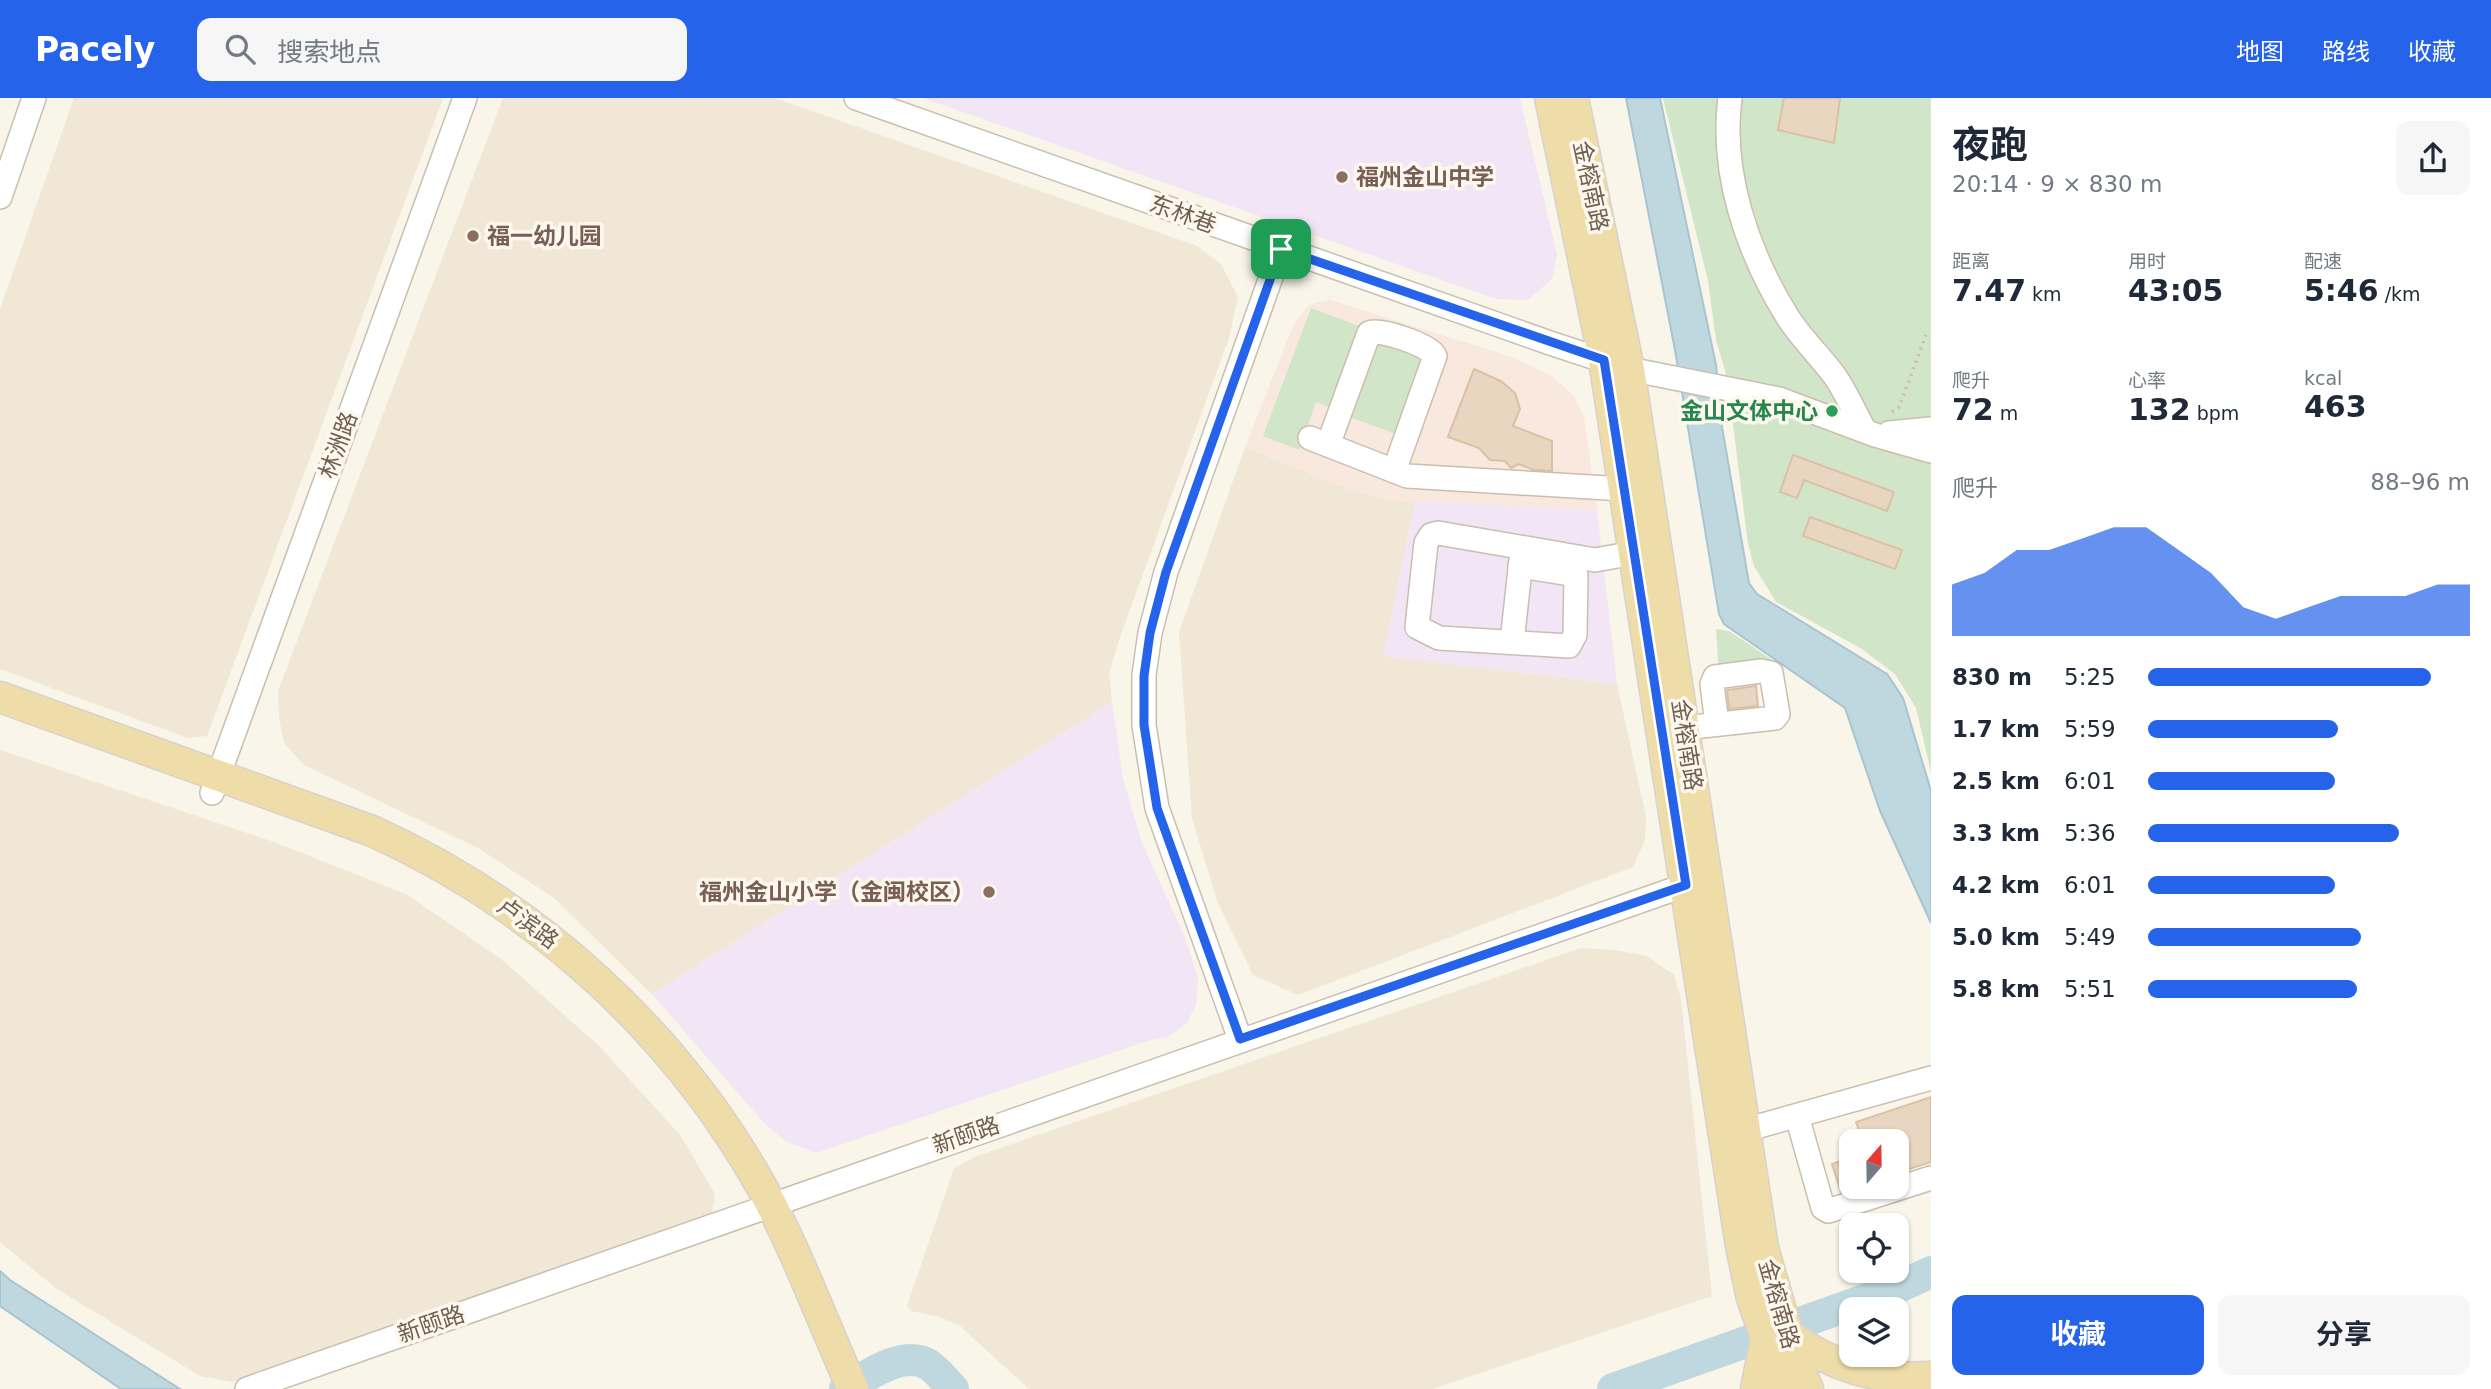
<!DOCTYPE html>
<html lang="zh">
<head>
<meta charset="utf-8">
<style>
	:root { --surface:#fff; --page:#f6f6f7; --text:#1f2937; --muted:#747a83; --accent:#2563eb }
	body { margin:0; font-family:"DejaVu Sans","Noto Sans SC",sans-serif; background:var(--page); color:var(--text); height:100vh; display:flex; flex-direction:column; font-size:26px; white-space:nowrap }
	* { box-sizing:border-box; margin:0 }
	p { font-size:23px; color:var(--muted) }
	.icon { flex:none; width:38px; height:38px; fill:none; stroke:currentColor; stroke-width:2; stroke-linecap:round; stroke-linejoin:round }
	.map { position:relative; flex:1; overflow:hidden }
	.drawer { display:flex; flex-direction:column; background:var(--surface); width:560px }
	.drawer>* { flex:none }
	.needle { width:46px; rotate:20deg }
	.controls { position:absolute; left:1839px; top:1031px; display:grid; gap:14px }
	.controls a { display:grid; place-items:center; width:70px; height:70px; border-radius:14px; background:var(--surface); box-shadow:0 2px 5px #0004; font-size:35px }
	.pin { position:absolute; display:grid; place-items:center; width:60px; height:60px; color:#fff; margin:-30px; border-radius:14px; box-shadow:0 4px 10px #0006 }
	.round { display:grid; place-items:center; flex:none; width:74px; height:74px; border-radius:14px; background:var(--page) }
	.overview { display:flex; align-items:center; justify-content:space-between; height:119px; padding:0 21px }
	h1 { font-size:38px; font-weight:700; line-height:52px }
	.stats { display:grid; grid-template-columns:repeat(3,1fr); gap:10px; height:119px; padding:7px 21px }
	.stats div { display:grid; align-content:center }
	.stats b { font-size:30px; font-weight:700 }
	.stats small { font-size:19px; font-weight:400 }
	.stats p { font-size:19px }
	.chart { height:196px; padding:14px 21px }
	.chart p { display:flex; justify-content:space-between }
	.chart svg { width:100%; height:126px; margin-top:7px; fill:var(--accent); opacity:.7 }
	.cta { display:flex; gap:14px; margin-top:auto; padding:14px 21px }
	.cta a { flex:1; height:80px; border-radius:14px; background:var(--accent); color:#fff; font-size:28px; font-weight:700; line-height:80px; text-align:center }
	.cta a+a { background:var(--page); color:var(--text) }
	ul { padding:0 21px; list-style:none; font-size:23px }
	li { display:grid; grid-template-columns:112px 84px 1fr; align-items:center; height:52px }
	li i { height:18px; border-radius:9px; background:var(--accent) }
	header { display:flex; align-items:center; gap:42px; box-sizing:border-box; height:98px; padding:0 35px; background:var(--accent); color:#fff }
	header strong { font-size:33px }
	nav { display:flex; gap:38px; margin-inline-start:auto; font-size:24px }
	.search { width:490px; height:63px; background:var(--page); display:flex; align-items:center; gap:18px; box-sizing:border-box; padding:0 24px; border-radius:14px; color:var(--muted); font-size:26px }
	main { display:flex; flex:1; min-height:0 }
	.map>svg:first-child { display:block }
</style>
</head>
<body>
<header>
<strong>Pacely</strong>
<div class="search"><svg class="icon" aria-label="search" viewBox="0 0 24 24"><circle cx="10" cy="10" r="6"/><path d="M15 15l6 6"/></svg>搜索地点</div>
<nav><a>地图</a><a>路线</a><a>收藏</a></nav>
</header>
<main>
<div class="map">
<svg width="1931" height="1291" viewBox="0 0 1931 1291">
	<rect width="100%" height="100%" fill="#f9f5e8"/>
	<g fill="#f0e7d7">
		<path d="M74,0H443L207,638L188,640L0,571V211Z"/>
		<path d="M503,0H775L1197,148L1221,166L1238,199L1229,240L1120,539L1109,576L1112,604L652,896L554,800L478,750L304,667L284,645L279,620L278,593Z"/>
		<path d="M1245,349L1339,388L1390,402L1415,403L1384,558L1617,586L1646,719L1645,742L1633,769L1298,897L1253,877L1217,803L1192,720L1179,534Z"/>
		<path d="M0,652L271,743L406,796L501,861L599,948L680,1037L715,1096L712,1115L233,1284L200,1278L57,1191L0,1144Z"/>
		<path d="M1581,850L1616,852L1647,858L1674,877L1681,901L1712,1198L1432,1291H1029L960,1228L940,1219L911,1213L907,1208L954,1070L977,1058Z"/>
	</g>
	<path fill="#f8e8dd" d="M1330,202L1509,258L1552,278L1574,298L1584,320L1597,412L1390,402L1339,388L1245,349L1294,226L1309,207Z"/>
	<g fill="#f1e5f6">
		<path d="M923,0H1520L1557,157L1552,181L1528,202L1496,201Z"/>
		<path d="M1415,403L1597,412L1617,586L1383,558Z"/>
		<path d="M1112,604L1123,681L1142,745L1186,842L1198,880L1196,906L1187,925L1168,939L1150,942L816,1055L785,1043L764,1025L652,896Z"/>
	</g>
	<g fill="#d1e5c8">
		<path d="M1663,0H1931V674L1916,610L1895,576L1862,551L1776,504L1754,468L1748,446L1727,279L1716,242L1708,183Z"/>
		<path d="M1311,210L1359,228L1329,309L1316,304L1299,352L1263,338Z"/>
		<path d="M1376,239L1425,257L1396,336L1347,318Z"/>
		<path d="M1716,531L1729,533L1774,563L1773,567L1719,577Z"/>
	</g>
	<g fill="#bfd8e0" stroke="#a7c5d1" stroke-width="2">
		<path d="M1626,0H1660L1716,267L1722,329L1749,485L1757,496L1887,576L1903,600L1931,693V825L1880,713L1845,610L1724,526L1719,516L1675,252Z"/>
		<path d="M0,1173L10,1182L180,1291H121L0,1208Z"/>
	</g>
	<g fill="none" stroke-linecap="round" stroke-linejoin="round">
		<g stroke="#bfd8e0" stroke-width="32">
			<path d="M845,1291C867,1278 903,1251 929,1267C938,1273 946,1284 953,1291"/>
			<path d="M1613,1291L1890,1193L1931,1174"/>
		</g>
	</g>
	<g fill="#e9d6c1" stroke="#dbc0a6" stroke-width="2">
		<path d="M1784,0H1840L1834,45L1778,32Z"/>
		<path d="M1474,271L1501,283L1515,295L1520,311L1513,328L1552,343V373L1534,372L1519,366L1511,370L1505,363L1490,362L1479,350L1448,339Z"/>
		<path d="M1793,357L1894,394L1887,413L1804,382L1797,400L1780,394Z"/>
		<path d="M1810,419L1902,452L1895,471L1803,438Z"/>
		<path d="M1756,588L1758,608L1729,611L1727,592Z"/>
		<path d="M1931,999V1064L1897,1075V1043H1863L1856,1024Z"/>
		<path d="M1852,1059V1091L1841,1094L1832,1066Z"/>
	</g>
	<g fill="none" stroke-linecap="round" stroke-linejoin="round">
		<defs>
			<g id="minor">
				<path d="M856,0L1550,245L1629,271L1779,301L1875,337L1931,353"/>
				<path d="M1730,0C1720,75 1748,155 1787,218C1800,239 1819,257 1834,277C1846,294 1855,315 1865,333"/>
				<path d="M0,99L34,0"/>
				<path d="M1889,335L1931,331"/>
				<path d="M1310,340L1407,378L1624,391"/>
				<path d="M1328,347L1369,235C1379,230 1430,247 1435,258L1394,373"/>
				<path d="M1520,468L1576,477L1575,537L1569,548L1439,540L1417,529L1426,445L1431,437L1438,435L1595,462L1634,455"/>
				<path d="M1512,544L1522,453"/>
				<path d="M1684,630L1775,620L1778,616L1771,575L1761,573L1715,579L1712,586L1717,626"/>
				<path d="M212,695L465,0"/>
				<path d="M1240,941L1157,710L1144,627V577L1150,535L1166,474L1281,151"/>
				<path d="M1797,1018L1823,1110L1828,1113L1931,1080"/>
				<path d="M1745,1032L1931,980"/>
				<path d="M247,1291L1686,787"/>
			</g>
			<g id="major">
				<path d="M1550,0L1604,262L1741,1148L1752,1200L1784,1291"/>
				<path d="M1573,0L1629,271L1763,1150L1795,1261L1808,1291"/>
				<path d="M0,599L372,733C536,807 676,934 764,1093C798,1156 823,1225 853,1291"/>
				<path d="M1787,1236C1832,1269 1875,1282 1931,1279"/>
				<path d="M1756,1291L1765,1246"/>
			</g>
		</defs>
		<use href="#minor" stroke="#cabeaf" stroke-width="26"/>
		<use href="#major" stroke="#d7d2ce" stroke-width="33"/>
		<path stroke="#d0bba6" stroke-width="3.5" stroke-dasharray="2 5" stroke-linecap="butt" d="M1892,314L1899,309L1926,237"/>
		<use href="#minor" stroke="#fff" stroke-width="23"/>
		<use href="#major" stroke="#efdda9" stroke-width="30"/>
	</g>
	<g fill="none" stroke-linecap="round" stroke-linejoin="round">
		<defs>
			<path id="route" d="M1281,151L1604,262L1686,787L1240,941L1157,710L1144,627V578L1150,535L1166,474Z"/>
		</defs>
		<use href="#route" stroke="#fff" stroke-width="14"/>
		<use href="#route" stroke="#2563eb" stroke-width="9"/>
	</g>
	<g fill="#8d6e63" stroke="#fdf8ee" stroke-width="2.5">
		<circle cx="1342" cy="79" r="7"/>
		<circle cx="473" cy="138" r="7"/>
		<circle cx="989" cy="794" r="7"/>
	</g>
	<circle fill="#2e9e5b" stroke="#fdf8ee" stroke-width="2.5" cx="1832" cy="313" r="7"/>
	<g text-anchor="middle" dominant-baseline="central" stroke-width="7" stroke-linejoin="round" paint-order="stroke">
		<g font-size="23" font-weight="bold" fill="#785e54" stroke="#fdf8ee" text-anchor="start">
			<text x="1356" y="79">福州金山中学</text>
			<text x="487" y="138">福一幼儿园</text>
			<text x="975" y="794" text-anchor="end">福州金山小学（金闽校区）</text>
		</g>
		<g font-size="23" fill="#705f4f" stroke="#fdf8ee">
			<text transform="translate(1591 88) rotate(78)">金榕南路</text>
			<text transform="translate(1183 116) rotate(20)">东林巷</text>
			<text transform="translate(338 347) rotate(-70)">林洲路</text>
			<text transform="translate(1687 647) rotate(81)">金榕南路</text>
			<text transform="translate(528 825) rotate(36)">卢滨路</text>
			<text transform="translate(966 1037) rotate(-19)">新颐路</text>
			<text transform="translate(1779 1206) rotate(74)">金榕南路</text>
			<text transform="translate(431 1226) rotate(-19)">新颐路</text>
		</g>
		<g font-size="23" font-weight="bold" fill="#27864d" stroke="#fdf8ee" text-anchor="end">
			<text x="1818" y="313">金山文体中心</text>
		</g>
	</g>
</svg>
<div class="controls">
<a><svg class="needle" viewBox="-14 -14 28 28"><path d="M0-13l5 13h-10z" fill="#e53935"/><path d="M0 13l5-13h-10z" fill="#747a83"/></svg></a>
<a><svg class="icon" aria-label="locate" viewBox="0 0 24 24"><circle cx="12" cy="12" r="6"/><path d="M12 2v4M12 18v4M2 12h4M18 12h4"/></svg></a>
<a><svg class="icon" aria-label="layers" viewBox="0 0 24 24"><path d="M12 4l9 5-9 5-9-5zM3 14l9 5 9-5"/></svg></a>
</div>
<div class="pin" style="left:1281px;top:151px;background:#1e9e55"><svg class="icon" aria-label="arrive" viewBox="0 0 24 24"><path d="M6 21V4h12l-3 4 3 4H6"/></svg></div>
</div>
<section class="drawer">
<div class="overview"><div><h1>夜跑</h1><p>20:14 · 9 × 830 m</p></div><a class="round"><svg class="icon" aria-label="share" viewBox="0 0 24 24"><path d="M12 15V3M7 8l5-5 5 5M5 13v7h14v-7"/></svg></a></div>
<div class="stats">
<div><p>距离</p><b>7.47<small> km</small></b></div>
<div><p>用时</p><b>43:05</b></div>
<div><p>配速</p><b>5:46<small> /km</small></b></div>
</div>
<div class="stats">
<div><p>爬升</p><b>72<small> m</small></b></div>
<div><p>心率</p><b>132<small> bpm</small></b></div>
<div><p>kcal</p><b>463</b></div>
</div>
<div class="chart"><p><span>爬升</span>88–96 m</p>
<svg viewBox="0 0 160 44" preserveAspectRatio="none"><path d="M0 44V26L10 22L20 14L30 14L40 10L50 6L60 6L70 14L80 22L90 34L100 38L110 34L120 30L130 30L140 30L150 26L160 26V44z"/></svg>
</div>
<ul>
<li><b>830 m</b>5:25<i style="width:88%"></i></li>
<li><b>1.7 km</b>5:59<i style="width:59%"></i></li>
<li><b>2.5 km</b>6:01<i style="width:58%"></i></li>
<li><b>3.3 km</b>5:36<i style="width:78%"></i></li>
<li><b>4.2 km</b>6:01<i style="width:58%"></i></li>
<li><b>5.0 km</b>5:49<i style="width:66%"></i></li>
<li><b>5.8 km</b>5:51<i style="width:65%"></i></li>
</ul>
<div class="cta"><a>收藏</a><a>分享</a></div>
</section>
</main>
</body>
</html>
